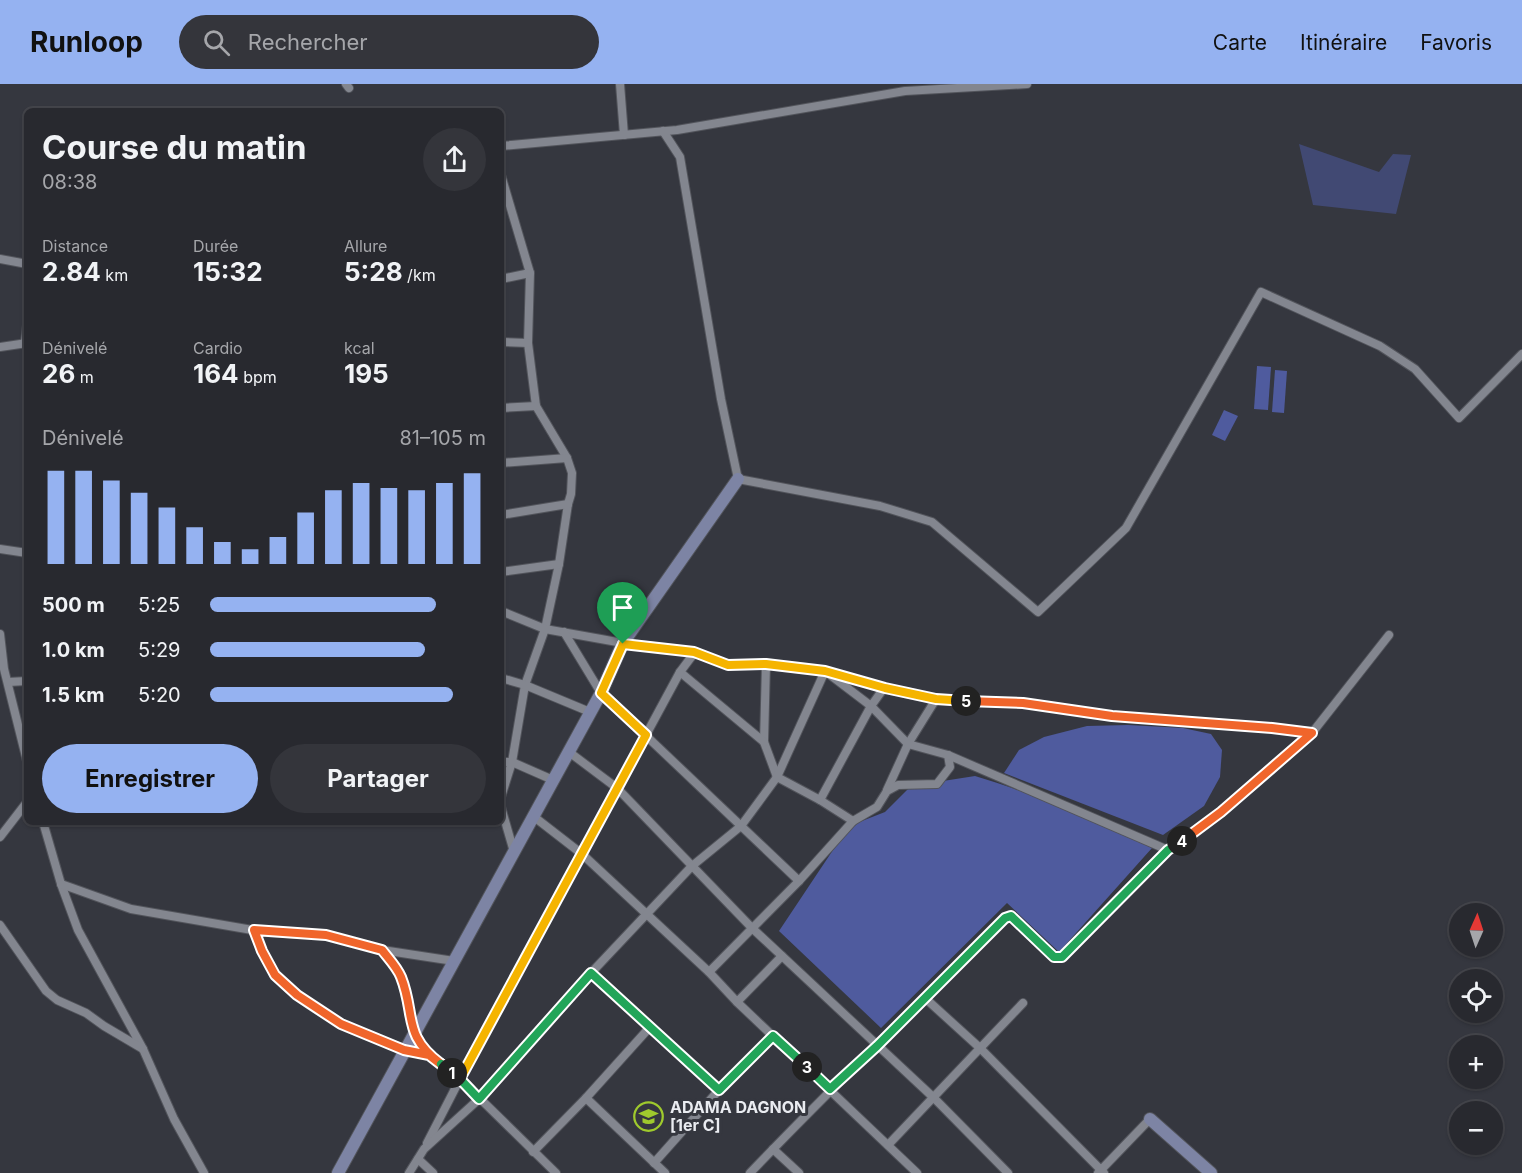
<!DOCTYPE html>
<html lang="fr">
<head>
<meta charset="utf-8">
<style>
	:root { --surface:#28292f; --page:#34353b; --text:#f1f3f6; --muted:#a5a6aa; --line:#44454b; --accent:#95b2f1 }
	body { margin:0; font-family:Inter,sans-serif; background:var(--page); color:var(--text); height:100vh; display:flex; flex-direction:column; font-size:22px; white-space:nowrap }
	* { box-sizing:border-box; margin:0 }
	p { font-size:20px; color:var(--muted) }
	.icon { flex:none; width:33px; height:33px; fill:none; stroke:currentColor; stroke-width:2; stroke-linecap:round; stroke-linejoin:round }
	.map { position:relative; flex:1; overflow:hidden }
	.details { position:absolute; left:24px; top:24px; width:480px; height:717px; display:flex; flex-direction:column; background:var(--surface); border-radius:9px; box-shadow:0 2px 4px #0004,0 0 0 2px var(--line) }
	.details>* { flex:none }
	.needle { width:39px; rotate:3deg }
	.controls { position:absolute; left:1449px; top:819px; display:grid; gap:12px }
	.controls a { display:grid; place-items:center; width:54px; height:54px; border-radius:50%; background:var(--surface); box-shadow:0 2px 4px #0004,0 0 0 2px var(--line); font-size:30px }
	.pin { position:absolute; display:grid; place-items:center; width:51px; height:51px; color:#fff; margin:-62px -26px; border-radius:50% 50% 50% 0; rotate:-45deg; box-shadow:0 0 6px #0007 }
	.pin .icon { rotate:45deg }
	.km { position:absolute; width:30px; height:30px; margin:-15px; border-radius:50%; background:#222; color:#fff; font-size:16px; line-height:30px; text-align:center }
	.round { display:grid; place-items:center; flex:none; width:63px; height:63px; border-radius:32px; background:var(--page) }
	.summary { display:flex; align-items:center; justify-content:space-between; height:102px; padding:0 18px }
	h1 { font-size:33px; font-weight:700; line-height:45px }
	.stats { display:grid; grid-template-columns:repeat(3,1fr); gap:9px; height:102px; padding:6px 18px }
	.stats div { display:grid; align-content:center }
	.stats b { font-size:26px; font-weight:700 }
	.stats small { font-size:16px; font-weight:400 }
	.stats p { font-size:16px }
	.chart { height:168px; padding:12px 18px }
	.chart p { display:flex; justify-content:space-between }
	.chart svg { width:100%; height:108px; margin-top:6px; stroke:var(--accent); stroke-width:6 }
	.button { display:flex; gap:12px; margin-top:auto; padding:12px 18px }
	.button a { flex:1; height:69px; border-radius:36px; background:var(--accent); color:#111; font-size:24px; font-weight:700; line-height:69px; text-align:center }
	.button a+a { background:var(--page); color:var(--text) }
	ul { padding:0 18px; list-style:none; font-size:20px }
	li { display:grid; grid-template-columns:96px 72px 1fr; align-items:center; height:45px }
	li i { height:15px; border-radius:8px; background:var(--accent) }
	header { display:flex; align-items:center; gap:36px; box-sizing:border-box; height:84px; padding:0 30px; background:var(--accent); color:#111 }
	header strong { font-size:28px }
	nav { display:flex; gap:33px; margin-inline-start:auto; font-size:21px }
	.search { width:420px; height:54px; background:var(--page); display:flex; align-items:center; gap:15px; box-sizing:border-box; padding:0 21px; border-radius:33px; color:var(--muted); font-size:22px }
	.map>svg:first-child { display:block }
</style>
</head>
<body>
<header>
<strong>Runloop</strong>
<div class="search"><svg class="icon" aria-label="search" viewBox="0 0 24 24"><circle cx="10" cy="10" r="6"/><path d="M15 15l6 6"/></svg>Rechercher</div>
<nav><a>Carte</a><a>Itinéraire</a><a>Favoris</a></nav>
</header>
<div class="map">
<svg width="1522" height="1089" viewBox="0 0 1522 1089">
	<rect width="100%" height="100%" fill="#35373f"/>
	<path fill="#414973" d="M1299,60L1379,88L1393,70L1411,71L1396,130L1313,121Z"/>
	<g fill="#4f5b9e">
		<path d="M1257,282L1271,283L1268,326L1254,325Z"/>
		<path d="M1275,286L1287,287L1284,329L1272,328Z"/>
		<path d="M1224,326L1238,332L1225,357L1212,351Z"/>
		<path d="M1128,641L1183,644L1211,650L1222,666L1220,693L1204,722L1163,751L1004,689L1019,666L1044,653L1087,642Z"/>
		<path d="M975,692C1036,710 1096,735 1152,764L1059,868L1007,819L881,944L779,847L849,742L885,728L911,702Z"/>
	</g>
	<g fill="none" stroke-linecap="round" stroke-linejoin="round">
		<defs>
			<g id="street">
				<path d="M346,0L349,4"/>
				<path d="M620,0L624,51"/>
				<path d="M663,47L680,73L721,315L738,395L880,422L932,438L1038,528L1126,444L1261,208L1380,262L1415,285L1459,334L1522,270"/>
				<path d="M501,62L677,46L905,7L1027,0"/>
				<path d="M501,91L530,189L528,259L536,322L567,374L572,389L571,410L568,420L559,480L545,545L525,601L512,678L501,713"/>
				<path d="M0,175L27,180"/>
				<path d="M501,195L530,189"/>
				<path d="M501,258L528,259"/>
				<path d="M25,259L27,241"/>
				<path d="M0,263L27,259"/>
				<path d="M501,324L536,322"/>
				<path d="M501,379L567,374"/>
				<path d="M501,431L568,420"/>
				<path d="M0,465L27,469"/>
				<path d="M501,488L559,480"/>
				<path d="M501,527L545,545L623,559L695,568L728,581L766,580L825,587L884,604L936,615L1023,619L1112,632L1272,644L1312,649"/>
				<path d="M564,548L601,609L799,797"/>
				<path d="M0,550L4,585L27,677"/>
				<path d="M766,580L764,658L777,693L820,716L853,737"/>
				<path d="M680,588L764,658"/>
				<path d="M501,594L525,601L590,628"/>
				<path d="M8,598L27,597"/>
				<path d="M569,668L617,704L752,844L934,1014L1008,1089"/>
				<path d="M501,678H512L553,696"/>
				<path d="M887,706L908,660L936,615"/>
				<path d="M820,716L871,622L884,604"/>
				<path d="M501,723L514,768"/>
				<path d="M533,732L582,770L709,888L737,918L917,1089"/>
				<path d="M43,738L61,800L78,846L143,965L174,1035L204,1089"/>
				<path d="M0,753L27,718"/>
				<path d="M61,800L131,825L264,848L326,851L382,866L454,877"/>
				<path d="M0,841L46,907L57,916L86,929L104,942L143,965"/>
				<path d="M254,846C260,861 265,879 276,891C308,930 381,961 429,971"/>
				<path d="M382,866L401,891L414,950L429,971L460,995L556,1089"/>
				<path d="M709,888L799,797L853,737L877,723L887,707L898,701L937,700L950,683L948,671"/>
				<path d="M591,889L719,1006"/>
				<path d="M925,914L980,964L1104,1089"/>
				<path d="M737,918L782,872"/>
				<path d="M586,1014L665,1089"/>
				<path d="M427,1059L460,995L680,588L695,568"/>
				<path d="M888,1061L1023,919"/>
				<path d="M773,1065L799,1089"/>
				<path d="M533,1068L586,1014L650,943"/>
				<path d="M418,1075L433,1089"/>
				<path d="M654,1079L719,1006L773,952"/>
				<path d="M409,1089L424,1065L479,1015L591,889L692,782L741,742L777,693L825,587L871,622L908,660L948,671L1168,766"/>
				<path d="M750,1089C833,1002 920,919 1005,834L1011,832L1054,873H1062L1168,766L1195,749L1221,728L1312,649L1389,551"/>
				<path d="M1098,1089L1150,1035"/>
			</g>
			<g id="secondary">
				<path d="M1150,1035L1211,1089"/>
				<path d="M338,1089L601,609L623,559L738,395"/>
			</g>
		</defs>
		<use href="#street" stroke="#52545b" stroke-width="10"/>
		<use href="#secondary" stroke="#52545b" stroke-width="14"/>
		<use href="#street" stroke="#83868f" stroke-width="8"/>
		<use href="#secondary" stroke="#7d84a4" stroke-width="12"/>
	</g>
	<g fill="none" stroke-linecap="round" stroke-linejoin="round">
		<defs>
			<path id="split-1" d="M452,989L460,995L646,651L601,609L623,560"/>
			<path id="split-2" d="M441,980C402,951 416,931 401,893C397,883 388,874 382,866L326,851L254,846L262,867L275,891L297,911L341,940L404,966L429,971L452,989"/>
			<path id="split-3" d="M441,980L460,995L479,1015L591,889L719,1006L773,952L807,983"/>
			<path id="split-4" d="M807,983L830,1005L877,962L1005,834L1011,832L1054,873H1062L1168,766L1182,757"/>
			<path id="split-5" d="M966,617L1023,619L1112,632L1272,644L1312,649L1221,728L1182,757"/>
			<path id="split-6" d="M623,560L694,568L728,581L766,580L825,587L885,604L936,615L966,617"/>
		</defs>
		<use href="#split-1" stroke="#fff" stroke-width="12"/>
		<use href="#split-2" stroke="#fff" stroke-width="12"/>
		<use href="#split-3" stroke="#fff" stroke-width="12"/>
		<use href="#split-4" stroke="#fff" stroke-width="12"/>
		<use href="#split-5" stroke="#fff" stroke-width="12"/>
		<use href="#split-6" stroke="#fff" stroke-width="12"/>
		<use href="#split-1" stroke="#f5b400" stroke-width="8"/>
		<use href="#split-2" stroke="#f0652b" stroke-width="8"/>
		<use href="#split-3" stroke="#22a559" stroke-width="8"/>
		<use href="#split-4" stroke="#22a559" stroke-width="8"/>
		<use href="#split-5" stroke="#f0652b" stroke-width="8"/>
		<use href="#split-6" stroke="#f5b400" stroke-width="8"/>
	</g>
	<defs>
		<symbol id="school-ring" viewBox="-11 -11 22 22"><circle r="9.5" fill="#35373f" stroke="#9fca2d" stroke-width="1.5"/><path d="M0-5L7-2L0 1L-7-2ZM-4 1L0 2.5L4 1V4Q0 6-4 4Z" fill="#9fca2d"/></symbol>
	</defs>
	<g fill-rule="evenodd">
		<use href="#school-ring" x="632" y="1016" width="33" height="33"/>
	</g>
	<g text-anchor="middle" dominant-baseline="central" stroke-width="6" stroke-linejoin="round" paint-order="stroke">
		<g font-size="16" font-weight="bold" fill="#eaecf1" stroke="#35373f" text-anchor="start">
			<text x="670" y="1023">ADAMA DAGNON<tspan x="670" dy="18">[1er C]</tspan></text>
		</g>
	</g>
</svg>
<div class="controls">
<a><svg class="needle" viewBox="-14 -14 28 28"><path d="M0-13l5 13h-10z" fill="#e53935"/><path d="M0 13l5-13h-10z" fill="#a5a6aa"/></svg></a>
<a><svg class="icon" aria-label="locate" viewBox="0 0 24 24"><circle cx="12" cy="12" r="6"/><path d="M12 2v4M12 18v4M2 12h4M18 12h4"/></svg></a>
<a>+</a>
<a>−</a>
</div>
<div class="pin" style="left:623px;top:560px;background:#1e9e55"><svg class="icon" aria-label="arrive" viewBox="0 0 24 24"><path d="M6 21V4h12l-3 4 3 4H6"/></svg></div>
<b class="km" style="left:452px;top:989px">1</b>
<b class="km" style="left:807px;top:983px">3</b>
<b class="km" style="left:1182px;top:757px">4</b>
<b class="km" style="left:966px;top:617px">5</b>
<section class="details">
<div class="summary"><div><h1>Course du matin</h1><p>08:38</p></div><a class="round"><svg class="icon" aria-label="share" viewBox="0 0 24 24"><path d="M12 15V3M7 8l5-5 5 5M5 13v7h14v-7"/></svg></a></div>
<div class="stats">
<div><p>Distance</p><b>2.84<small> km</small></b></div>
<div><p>Durée</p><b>15:32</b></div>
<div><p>Allure</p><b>5:28<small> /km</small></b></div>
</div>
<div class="stats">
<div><p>Dénivelé</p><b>26<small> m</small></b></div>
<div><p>Cardio</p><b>164<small> bpm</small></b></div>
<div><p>kcal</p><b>195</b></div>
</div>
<div class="chart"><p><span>Dénivelé</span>81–105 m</p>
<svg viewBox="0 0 160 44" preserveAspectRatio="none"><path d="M5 44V6M15 44V6M25 44V10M35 44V15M45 44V21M55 44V29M65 44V35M75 44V38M85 44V33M95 44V23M105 44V14M115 44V11M125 44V13M135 44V14M145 44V11M155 44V7"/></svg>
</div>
<ul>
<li><b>500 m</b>5:25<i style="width:82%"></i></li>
<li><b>1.0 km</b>5:29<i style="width:78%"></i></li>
<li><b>1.5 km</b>5:20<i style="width:88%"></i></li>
</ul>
<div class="button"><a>Enregistrer</a><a>Partager</a></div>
</section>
</div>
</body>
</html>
